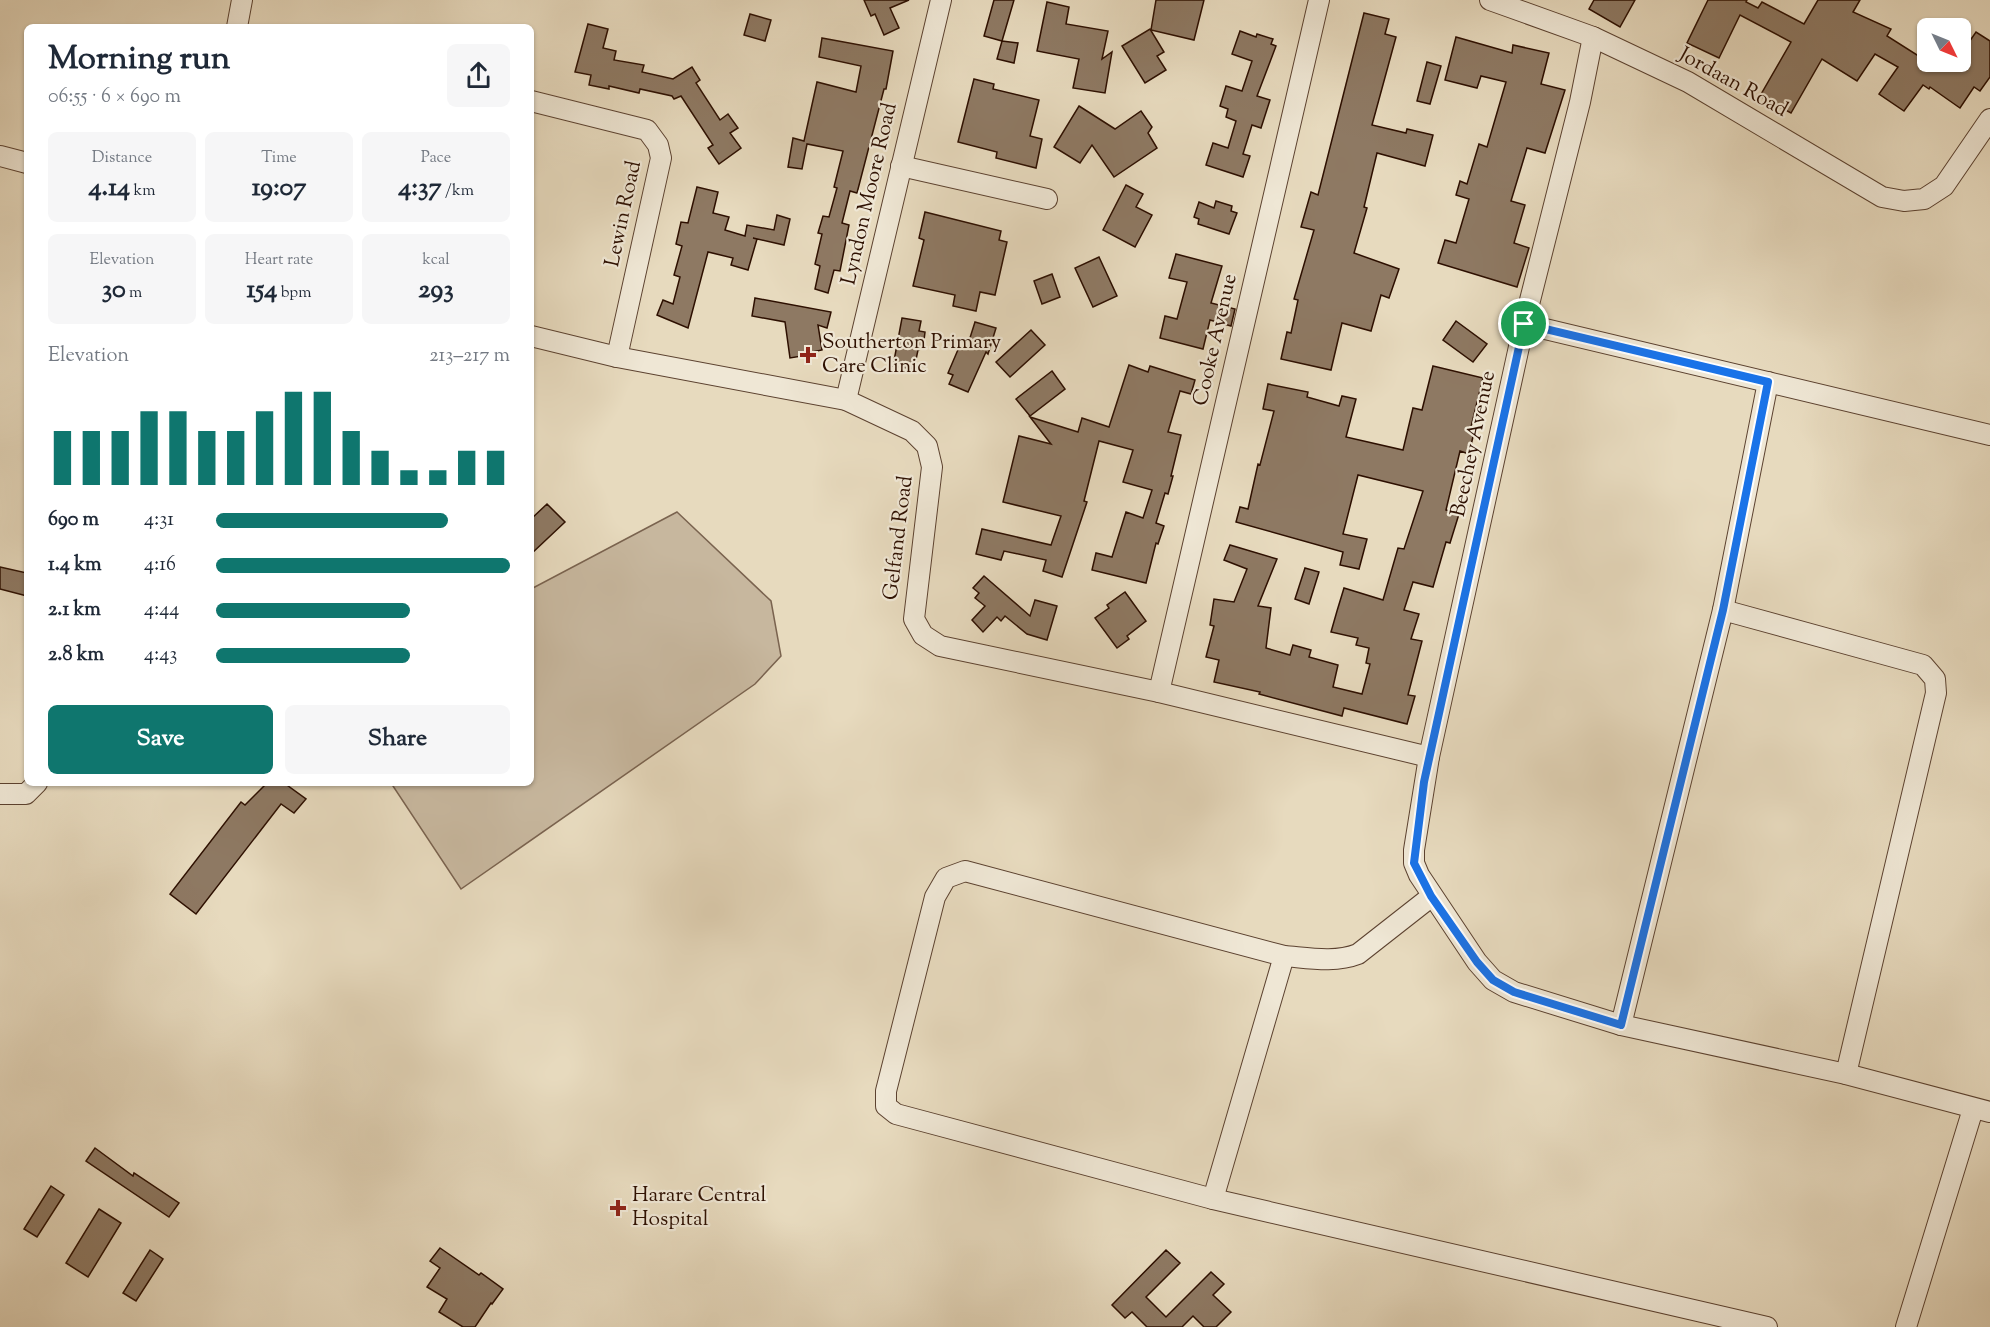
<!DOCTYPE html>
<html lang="en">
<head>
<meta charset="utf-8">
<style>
	:root { --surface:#fff; --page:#f6f6f7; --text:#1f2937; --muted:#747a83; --accent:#0f766e }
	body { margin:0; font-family:"Sorts Mill Goudy",serif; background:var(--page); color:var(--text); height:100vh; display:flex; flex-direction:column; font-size:22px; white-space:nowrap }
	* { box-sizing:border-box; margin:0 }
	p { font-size:20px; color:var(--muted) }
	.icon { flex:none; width:33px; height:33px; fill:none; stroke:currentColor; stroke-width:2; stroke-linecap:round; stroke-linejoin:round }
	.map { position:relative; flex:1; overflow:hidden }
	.side { position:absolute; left:24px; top:24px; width:510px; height:762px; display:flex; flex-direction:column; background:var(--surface); border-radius:9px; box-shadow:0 2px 4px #0004 }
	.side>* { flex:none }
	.needle { width:39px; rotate:133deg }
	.tools { position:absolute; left:1917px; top:18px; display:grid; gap:12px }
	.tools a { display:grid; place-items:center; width:54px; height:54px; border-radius:9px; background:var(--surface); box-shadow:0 2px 4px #0004; font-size:30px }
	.pin { position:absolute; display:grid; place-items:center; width:51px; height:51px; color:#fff; margin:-26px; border:3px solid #fff; border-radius:50%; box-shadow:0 2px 6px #0007 }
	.round { display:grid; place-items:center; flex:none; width:63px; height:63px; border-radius:9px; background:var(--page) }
	.summary { display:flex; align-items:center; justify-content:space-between; height:102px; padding:0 24px }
	h1 { font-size:33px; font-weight:800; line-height:45px }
	.stats { display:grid; grid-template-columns:repeat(3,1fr); gap:9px; height:102px; padding:6px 24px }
	.stats div { display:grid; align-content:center; border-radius:9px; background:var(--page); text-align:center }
	.stats b { font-size:26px; font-weight:800 }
	.stats small { font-size:16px; font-weight:400 }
	.stats p { font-size:16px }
	.chart { height:168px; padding:12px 24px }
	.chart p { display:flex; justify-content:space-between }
	.chart svg { width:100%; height:108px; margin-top:6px; stroke:var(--accent); stroke-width:6 }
	.cta { display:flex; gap:12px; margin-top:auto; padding:12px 24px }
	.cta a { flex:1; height:69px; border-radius:9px; background:var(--accent); color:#fff; font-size:24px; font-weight:800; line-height:69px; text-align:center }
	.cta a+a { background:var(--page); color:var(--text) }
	ul { padding:0 24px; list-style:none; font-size:20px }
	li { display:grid; grid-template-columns:96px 72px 1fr; align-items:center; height:45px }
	li i { height:15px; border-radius:8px; background:var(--accent) }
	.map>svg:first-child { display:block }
</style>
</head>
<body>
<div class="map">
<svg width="1990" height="1327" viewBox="0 0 1990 1327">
	<rect width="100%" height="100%" fill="#e7dabe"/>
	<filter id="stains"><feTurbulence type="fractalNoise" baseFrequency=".00333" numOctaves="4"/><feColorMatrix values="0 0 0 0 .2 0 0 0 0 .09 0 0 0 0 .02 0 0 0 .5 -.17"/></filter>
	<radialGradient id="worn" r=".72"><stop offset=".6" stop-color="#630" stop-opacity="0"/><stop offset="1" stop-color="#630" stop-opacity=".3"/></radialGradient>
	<path fill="#c7b79e" stroke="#7a634f" stroke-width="1.5" d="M677,512L771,601L781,656L755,684L461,889L391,783H531V589Z"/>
	<g fill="#8e7963" stroke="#2d0f00" stroke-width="1.5">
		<path d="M864,0H909L890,8L899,28L884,35L875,14L871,16Z"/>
		<path d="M994,0H1014L1002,41L984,36Z"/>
		<path d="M1156,0H1204L1194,40L1151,30Z"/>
		<path d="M1594,0H1635L1620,27L1589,9Z"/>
		<path d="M1708,0H1747L1746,2L1758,8L1762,2L1804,24L1818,0H1860L1853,12L1891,29L1887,36L1928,62H1960V55L1976,32L1990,41V77L1980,91L1974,87L1960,108L1930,87L1929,89L1923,85L1904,111L1879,94L1898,67L1875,54L1857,81L1822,59L1791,113L1760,96L1791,42L1740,15L1719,58L1687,43Z"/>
		<path d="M1047,2L1069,7L1066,24L1108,31L1102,59L1112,52L1105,93L1073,88L1079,59L1037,51Z"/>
		<path d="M1364,13L1389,19L1385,34L1396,37L1372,125L1406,133L1407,129L1433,135L1425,166L1377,153L1364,207L1367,208L1354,253L1399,269L1389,298L1381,295L1371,331L1342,323L1331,370L1281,359L1287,332L1291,333L1298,300L1294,299L1314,230L1301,227L1311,192L1318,195Z"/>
		<path d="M750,14L771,20L765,41L744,35Z"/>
		<path d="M588,24L608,29L603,48L616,51L614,60L644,65L642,72L673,79L692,67L700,80L696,83L720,120L728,114L738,128L730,133L741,148L719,164L708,148L713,145L681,96L674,99L672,96L640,89L639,93L609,86V89L589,85L591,75L575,72Z"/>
		<path d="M1150,29L1164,52L1157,56L1166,70L1145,83L1122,46Z"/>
		<path d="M1240,31L1256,37L1257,34L1273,39L1271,44L1276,46L1257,96L1270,100L1261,128L1252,125L1243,154L1250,156L1243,177L1206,165L1213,143L1228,148L1236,121L1226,117L1228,109L1220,106L1226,86L1242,91L1252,61L1232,54Z"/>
		<path d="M1456,37L1512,53L1513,45L1549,53L1541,84L1565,90L1545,153L1527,148L1511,201L1525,205L1514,243L1529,248L1517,287L1438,263L1445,240L1456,243L1469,199L1456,195L1460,181L1467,184L1479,144L1487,147L1506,82L1481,76L1477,88L1445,80Z"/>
		<path d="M822,38L893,51L886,89H884L857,193L850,191L842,223L849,225L840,271L834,270L828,293L815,289L820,266L815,264L822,234L818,233L823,216L829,217L837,188L834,187L843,151L807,144L802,169L788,167L793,138L804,141L817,82L856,92L861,66L819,57Z"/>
		<path d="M1002,41L1018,43L1014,63L997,59Z"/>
		<path d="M1427,62L1441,66L1430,104L1417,101Z"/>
		<path d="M974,79L994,84L993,89L1039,100L1030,136L1042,139L1036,168L996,158L997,152L958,142Z"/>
		<path d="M1079,106L1115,129L1141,111L1152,127L1148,133L1157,148L1114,177L1092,145L1080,163L1054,147Z"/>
		<path d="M1126,185L1143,194L1136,207L1152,215L1135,247L1103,230Z"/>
		<path d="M697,187L718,192L713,213L729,217L725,230L745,236L747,225L774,230L777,215L790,219L784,245L753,238L757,239L748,270L731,265L733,258L708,252L688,328L657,315L663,300L673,304L680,277L674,275L682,246L676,244L681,222L688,223Z"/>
		<path d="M1216,201L1232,206L1231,211L1237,213L1229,234L1198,224L1199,219L1194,217L1199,202L1214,208Z"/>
		<path d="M925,212L1001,231L999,240L1007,242L995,295L980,292L976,311L953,306L955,295L913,286L924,240L919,238Z"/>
		<path d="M1176,254L1222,266L1211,303L1235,309L1231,326L1210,320L1203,349L1160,338L1165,316L1177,319L1187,282L1169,278Z"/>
		<path d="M1099,257L1117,296L1093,307L1075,268Z"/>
		<path d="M1052,274L1060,297L1042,304L1034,281Z"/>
		<path d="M755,298L831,312L827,328L818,325L822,350L807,353L808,355L790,358L785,322L752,316Z"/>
		<path d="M902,318L921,321L919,331L925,332L923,348L918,350L914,369L893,366Z"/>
		<path d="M1456,321L1487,344L1473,362L1443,340Z"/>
		<path d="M975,322L996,328L988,354L986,352L968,392L949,384L953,375L948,373L963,338L969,341Z"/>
		<path d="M1031,330L1045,345L1010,377L996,362Z"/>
		<path d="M1129,365L1148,372L1150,366L1195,380L1191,394L1180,391L1168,432L1181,435L1171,476H1173L1168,494L1165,493L1156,523L1164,526L1158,544L1156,543L1146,583L1092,570L1096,553L1112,557L1126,512L1143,518L1152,490L1123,482L1133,450L1099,441L1084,501L1087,502L1062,577L1043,571L1046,560L1004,551L1001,560L976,554L982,529L1051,545L1061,516L1003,502L1019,436L1051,444L1030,417L1078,432L1082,418L1109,427Z"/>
		<path d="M1433,366L1483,378L1471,427L1475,428L1469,454L1460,451L1446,510L1459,514L1450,543L1446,542L1433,587L1413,582L1404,610L1419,614L1411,639L1422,641L1408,695L1415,696L1407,724L1344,708L1342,716L1259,694L1260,692L1214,682L1219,660L1206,657L1214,626L1210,625L1214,599L1234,602L1247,569L1224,560L1230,545L1277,559L1258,606L1271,608L1266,648L1290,655L1293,645L1311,650L1309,657L1338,665L1333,687L1362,694L1370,664L1366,663L1369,648L1356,645L1358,638L1331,632L1337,611L1344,588L1383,600L1398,548L1404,549L1423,491L1358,475L1343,534L1367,539L1359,569L1340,565L1343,552L1236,522L1240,507L1248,509L1258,464L1260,465L1274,411L1263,409L1268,384L1308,392L1307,397L1339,406L1342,396L1356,399L1346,437L1403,450L1413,408L1422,410Z"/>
		<path d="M1052,371L1065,389L1030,416L1016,399Z"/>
		<path d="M547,504L565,522L531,554V519Z"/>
		<path d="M0,567L27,573V596L0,589Z"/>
		<path d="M1305,568L1319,572L1309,604L1295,599Z"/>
		<path d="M984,576L1030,616L1035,600L1057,606L1047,640L1027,634L1005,616L1001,621L997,617L983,632L972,620L985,606L975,598L979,593L973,588Z"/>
		<path d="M1125,592L1146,621L1127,636L1129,639L1117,648L1095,618L1109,608L1107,605Z"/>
		<path d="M267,783H284L306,799L294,813L281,804L196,914L170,894L241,802L245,805Z"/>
		<path d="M95,1148L133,1176L134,1173L179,1203L169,1217L86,1161Z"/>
		<path d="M51,1186L64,1195L37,1237L24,1229Z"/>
		<path d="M99,1209L121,1223L88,1277L66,1263Z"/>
		<path d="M440,1248L479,1275L481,1273L503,1289L492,1304L491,1303L475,1327H463L439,1312L447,1299L427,1287L440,1268L430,1261Z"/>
		<path d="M150,1250L163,1259L136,1301L123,1293Z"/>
		<path d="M1166,1250L1180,1263L1146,1297L1166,1317L1211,1272L1224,1284L1213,1295L1231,1312L1216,1327H1204L1193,1316L1182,1327H1147L1132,1312L1125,1318L1112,1305Z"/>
	</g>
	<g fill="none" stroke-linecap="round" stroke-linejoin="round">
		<defs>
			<g id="street">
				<path d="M1490,0L1593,37L1688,82L1882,197L1904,201L1924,199L1944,186L1990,119"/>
				<path d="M237,27L242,0"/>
				<path d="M1593,37L1580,102L1524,324L1429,757L1414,850V863L1419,875L1477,962L1493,980L1514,992L1621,1025L1846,1074L1990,1112"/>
				<path d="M531,101L647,130L658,145L661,158L617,357"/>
				<path d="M0,156L27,163"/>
				<path d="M901,166L1047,199"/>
				<path d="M1524,324L1990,435"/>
				<path d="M531,336L617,357L846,400L912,431L927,446L932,467L914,619L923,635L940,646L1159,692L1429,757"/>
				<path d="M846,400L941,0"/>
				<path d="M1723,610L1768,382"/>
				<path d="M1159,692L1319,0"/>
				<path d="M0,794H26L37,783"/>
				<path d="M1432,896L1358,954C1335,963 1309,958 1284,956L965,871L946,878L935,897L886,1091V1106L896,1114L1213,1199L1767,1327"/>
				<path d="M1621,1025L1723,610L1923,665L1935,679L1936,693L1846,1074"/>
				<path d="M1213,1199L1284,956"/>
				<path d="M1906,1327L1973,1109"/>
			</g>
		</defs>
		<use href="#street" stroke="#5c4230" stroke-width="22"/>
		<use href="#street" stroke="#efe7d5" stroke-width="20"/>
	</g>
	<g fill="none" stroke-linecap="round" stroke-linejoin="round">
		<defs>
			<path id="route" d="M1524,324L1768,382L1723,610L1621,1025L1514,992L1493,980L1477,962L1431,896L1414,863L1424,782Z"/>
		</defs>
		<use href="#route" stroke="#fff" stroke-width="12"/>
		<use href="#route" stroke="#1a73e8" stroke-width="8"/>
	</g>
	<g fill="#8f2418" stroke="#efe7d5" stroke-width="2">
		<path d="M805 346h6v6h6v6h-6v6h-6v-6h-6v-6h6z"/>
		<path d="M615 1199h6v6h6v6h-6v6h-6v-6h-6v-6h6z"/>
	</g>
	<g text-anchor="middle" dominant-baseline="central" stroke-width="4.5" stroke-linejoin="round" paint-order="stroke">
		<g font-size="21" fill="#2d0f00" stroke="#efe7d5">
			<text transform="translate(1733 83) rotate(29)">Jordaan Road</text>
			<text transform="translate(870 194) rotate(-77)">Lyndon Moore Road</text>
			<text transform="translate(624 214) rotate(-78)">Lewin Road</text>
			<text transform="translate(1216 340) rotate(-77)">Cooke Avenue</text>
			<text transform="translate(1474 444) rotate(-78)">Beechey Avenue</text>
			<text transform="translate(899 538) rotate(-83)">Gelfand Road</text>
		</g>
		<g font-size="21" fill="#2d0f00" stroke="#efe7d5" text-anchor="start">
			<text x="822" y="343">Southerton Primary<tspan x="822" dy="24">Care Clinic</tspan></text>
			<text x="632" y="1196">Harare Central<tspan x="632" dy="24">Hospital</tspan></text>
		</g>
	</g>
	<rect width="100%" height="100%" filter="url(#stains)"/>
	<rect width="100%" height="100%" fill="url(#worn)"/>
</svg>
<div class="tools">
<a><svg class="needle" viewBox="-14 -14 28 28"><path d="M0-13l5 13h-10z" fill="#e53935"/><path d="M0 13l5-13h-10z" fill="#747a83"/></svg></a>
</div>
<div class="pin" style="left:1524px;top:324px;background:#1e9e55"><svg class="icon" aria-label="arrive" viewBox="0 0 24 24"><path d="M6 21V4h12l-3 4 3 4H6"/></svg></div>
<section class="side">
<div class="summary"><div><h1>Morning run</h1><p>06:55 · 6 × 690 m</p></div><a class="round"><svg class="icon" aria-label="share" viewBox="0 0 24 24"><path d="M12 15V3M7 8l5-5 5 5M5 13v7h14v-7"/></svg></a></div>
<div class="stats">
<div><p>Distance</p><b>4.14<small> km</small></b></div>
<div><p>Time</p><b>19:07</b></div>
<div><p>Pace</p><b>4:37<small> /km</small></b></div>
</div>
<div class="stats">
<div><p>Elevation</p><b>30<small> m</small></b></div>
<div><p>Heart rate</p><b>154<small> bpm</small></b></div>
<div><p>kcal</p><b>293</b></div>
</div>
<div class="chart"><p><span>Elevation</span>213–217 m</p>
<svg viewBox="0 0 160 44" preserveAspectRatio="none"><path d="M5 44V22M15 44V22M25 44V22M35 44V14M45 44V14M55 44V22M65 44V22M75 44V14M85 44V6M95 44V6M105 44V22M115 44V30M125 44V38M135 44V38M145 44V30M155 44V30"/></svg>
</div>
<ul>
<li><b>690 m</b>4:31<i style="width:79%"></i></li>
<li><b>1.4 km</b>4:16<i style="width:100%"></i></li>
<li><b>2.1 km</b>4:44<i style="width:66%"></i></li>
<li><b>2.8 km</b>4:43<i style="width:66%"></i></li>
</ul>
<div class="cta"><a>Save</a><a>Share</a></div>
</section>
</div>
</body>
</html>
